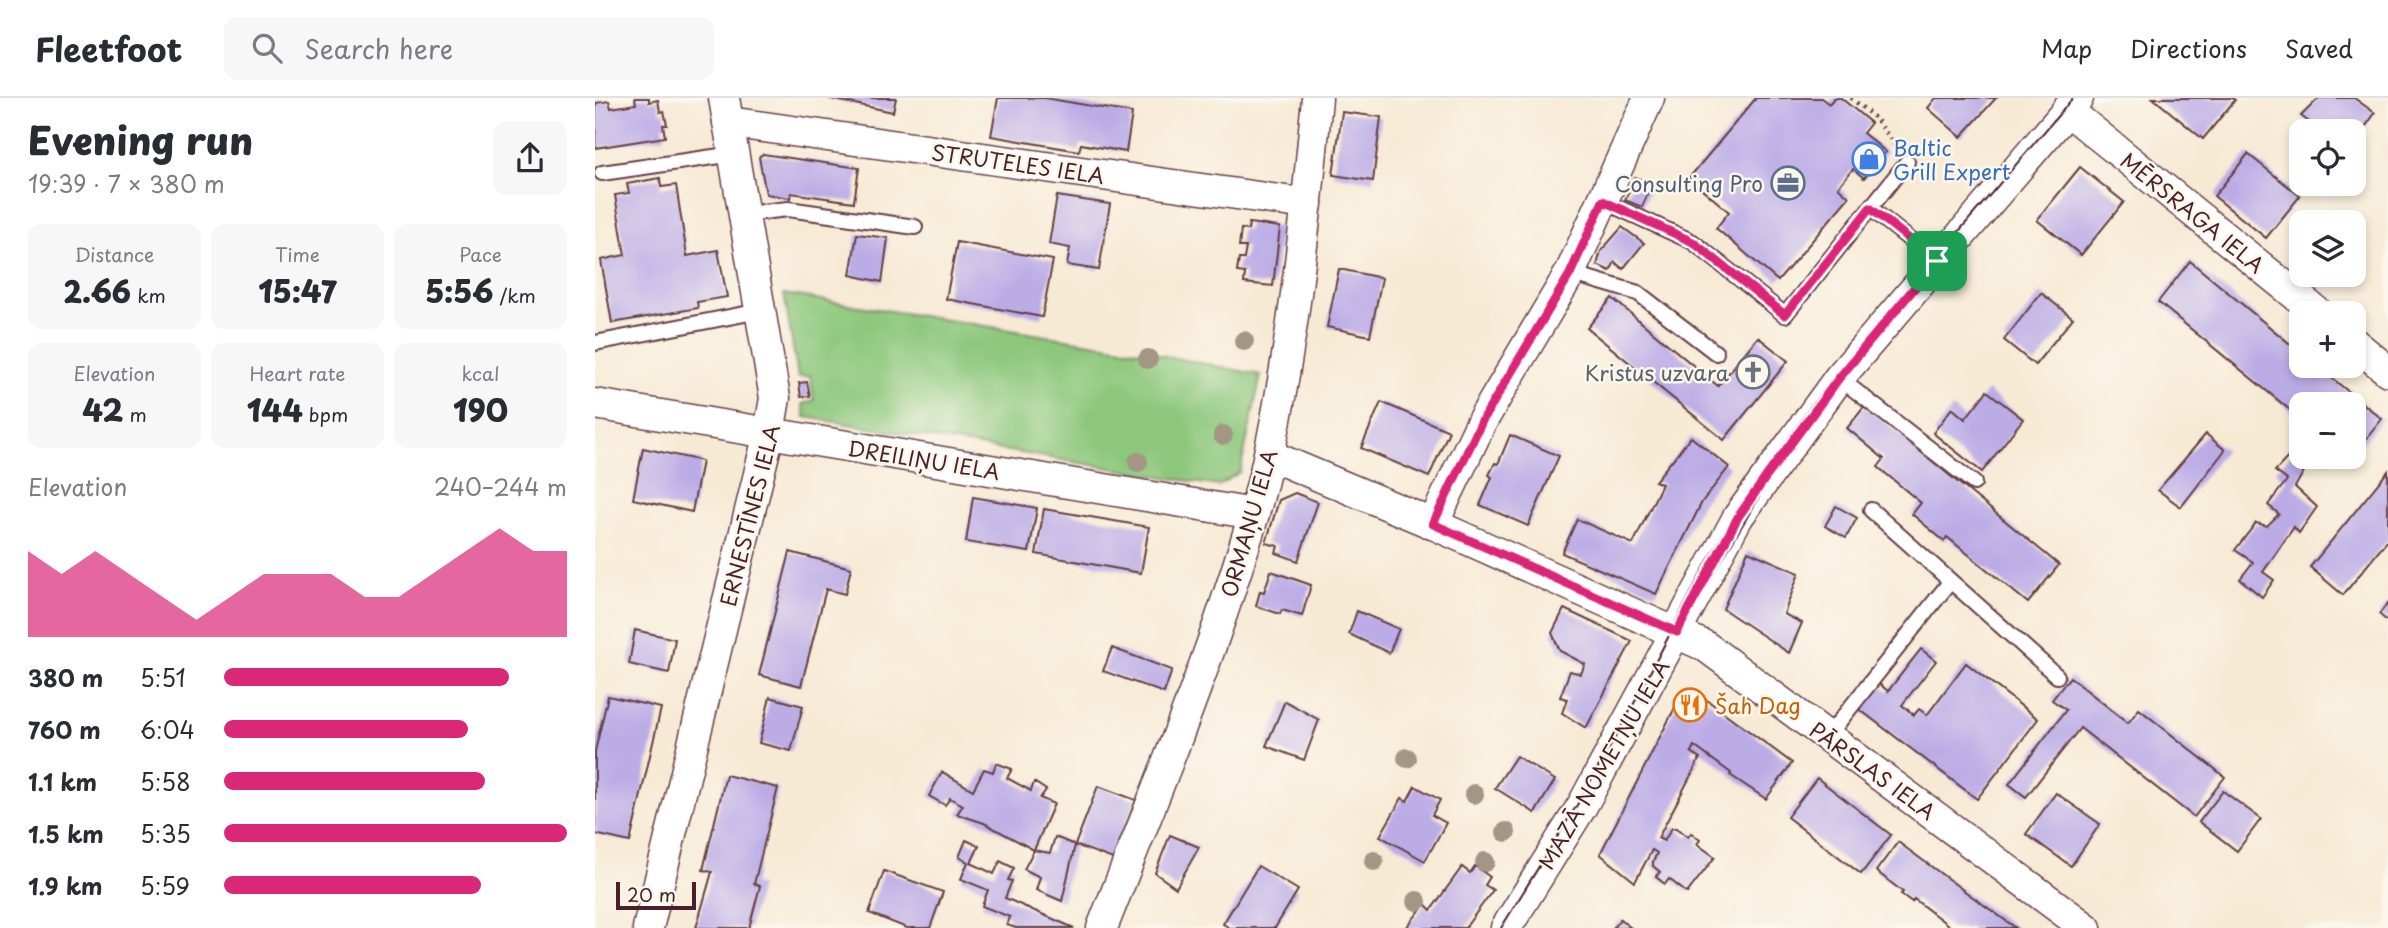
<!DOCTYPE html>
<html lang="en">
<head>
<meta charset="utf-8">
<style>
	:root { --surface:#fff; --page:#f7f7f7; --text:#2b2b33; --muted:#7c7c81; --line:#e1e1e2; --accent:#db2777 }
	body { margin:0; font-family:"Playpen Sans",sans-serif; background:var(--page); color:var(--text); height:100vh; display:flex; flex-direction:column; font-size:26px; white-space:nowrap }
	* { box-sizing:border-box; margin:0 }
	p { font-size:23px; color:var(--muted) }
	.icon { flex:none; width:38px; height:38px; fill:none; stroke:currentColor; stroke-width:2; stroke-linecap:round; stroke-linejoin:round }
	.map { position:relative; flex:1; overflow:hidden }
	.details { display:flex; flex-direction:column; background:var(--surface); width:595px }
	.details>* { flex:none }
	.controls { position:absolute; left:1694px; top:21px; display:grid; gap:14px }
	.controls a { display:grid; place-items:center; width:77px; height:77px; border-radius:14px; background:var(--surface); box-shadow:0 4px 10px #0003; font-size:35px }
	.scale { position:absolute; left:21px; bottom:18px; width:80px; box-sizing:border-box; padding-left:7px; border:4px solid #4a1f2b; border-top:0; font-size:19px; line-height:24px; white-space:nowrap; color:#4a1f2b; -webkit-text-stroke:5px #fbf7ec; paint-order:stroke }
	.pin { position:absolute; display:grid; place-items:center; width:60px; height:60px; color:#fff; margin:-30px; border-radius:14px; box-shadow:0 4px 10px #0006 }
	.round { display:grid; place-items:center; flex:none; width:74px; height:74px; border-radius:14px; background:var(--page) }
	.overview { display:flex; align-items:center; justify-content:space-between; height:119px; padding:0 28px }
	h1 { font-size:38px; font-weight:800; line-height:52px }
	.figures { display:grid; grid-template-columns:repeat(3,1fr); gap:10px; height:119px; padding:7px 28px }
	.figures div { display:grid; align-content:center; border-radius:14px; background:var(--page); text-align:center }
	.figures b { font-size:30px; font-weight:800 }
	.figures small { font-size:19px; font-weight:400 }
	.figures p { font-size:19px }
	.chart { height:196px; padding:14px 28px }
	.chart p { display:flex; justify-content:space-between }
	.chart svg { width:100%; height:126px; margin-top:7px; fill:var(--accent); opacity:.7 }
	ul { padding:0 28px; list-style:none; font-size:23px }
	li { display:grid; grid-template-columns:112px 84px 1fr; align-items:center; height:52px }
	li i { height:18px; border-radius:9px; background:var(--accent) }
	header { display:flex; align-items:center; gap:42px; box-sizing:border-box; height:98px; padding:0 35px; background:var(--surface); border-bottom:2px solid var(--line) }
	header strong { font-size:33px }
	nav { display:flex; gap:38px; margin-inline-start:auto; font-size:24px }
	.search { width:490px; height:63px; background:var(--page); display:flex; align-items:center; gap:18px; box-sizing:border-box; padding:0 24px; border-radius:14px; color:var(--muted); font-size:26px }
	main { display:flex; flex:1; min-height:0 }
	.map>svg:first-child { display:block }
</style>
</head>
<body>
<header>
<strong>Fleetfoot</strong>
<div class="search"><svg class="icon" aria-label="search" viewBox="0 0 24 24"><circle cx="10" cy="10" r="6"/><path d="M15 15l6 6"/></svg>Search here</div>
<nav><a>Map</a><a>Directions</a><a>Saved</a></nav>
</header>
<main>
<section class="details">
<div class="overview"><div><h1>Evening run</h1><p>19:39 · 7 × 380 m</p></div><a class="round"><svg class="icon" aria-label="share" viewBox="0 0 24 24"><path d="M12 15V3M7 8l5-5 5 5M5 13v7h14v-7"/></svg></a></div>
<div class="figures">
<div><p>Distance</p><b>2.66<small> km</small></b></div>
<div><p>Time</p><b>15:47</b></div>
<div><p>Pace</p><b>5:56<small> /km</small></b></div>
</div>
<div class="figures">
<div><p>Elevation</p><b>42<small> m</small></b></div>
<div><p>Heart rate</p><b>144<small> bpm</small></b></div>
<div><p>kcal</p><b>190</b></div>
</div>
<div class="chart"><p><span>Elevation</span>240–244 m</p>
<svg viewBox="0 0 160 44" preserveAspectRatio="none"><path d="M0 44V14L10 22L20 14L30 22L40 30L50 38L60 30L70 22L80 22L90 22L100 30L110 30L120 22L130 14L140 6L150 14L160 14V44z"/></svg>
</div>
<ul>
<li><b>380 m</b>5:51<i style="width:83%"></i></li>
<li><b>760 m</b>6:04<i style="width:71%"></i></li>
<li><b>1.1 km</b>5:58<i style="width:76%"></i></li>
<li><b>1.5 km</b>5:35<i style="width:100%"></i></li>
<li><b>1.9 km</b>5:59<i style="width:75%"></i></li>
</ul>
</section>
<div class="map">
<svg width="1793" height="830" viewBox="0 0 1793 830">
	<rect width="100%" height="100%" fill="#fbf7ec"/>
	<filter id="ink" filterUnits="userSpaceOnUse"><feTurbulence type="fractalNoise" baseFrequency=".0143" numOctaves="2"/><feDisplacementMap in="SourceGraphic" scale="14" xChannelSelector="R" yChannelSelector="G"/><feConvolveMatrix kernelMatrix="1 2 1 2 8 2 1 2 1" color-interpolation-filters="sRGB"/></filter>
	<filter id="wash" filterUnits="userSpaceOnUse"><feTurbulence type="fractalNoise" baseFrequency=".00686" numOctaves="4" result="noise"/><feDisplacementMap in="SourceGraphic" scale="28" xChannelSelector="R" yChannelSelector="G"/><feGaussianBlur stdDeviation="1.57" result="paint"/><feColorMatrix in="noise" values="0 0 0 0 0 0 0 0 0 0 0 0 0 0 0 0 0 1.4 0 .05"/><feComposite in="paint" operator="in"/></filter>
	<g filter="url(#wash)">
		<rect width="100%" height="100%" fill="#f7ead5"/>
		<path fill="#8cc77c" stroke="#6b7354" stroke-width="2" d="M189,196L540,252L666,277L645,374L623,388L210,319L208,306L219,302L215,278L203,279Z"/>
		<g id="blocks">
			<g fill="#bbace6">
				<path d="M40,0H54V4L63,2L65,14L69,13L72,27H68L70,39L0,50L1,5L14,3L16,10L41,6Z"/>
				<path d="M231,0H301L298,14Z"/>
				<path d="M403,0H450L537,15L531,54L486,46L484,53L396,38Z"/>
				<path d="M1161,0H1226L1234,6L1239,0H1246L1276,25L1268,35L1291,54L1269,80L1258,71L1243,89L1254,99L1183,183L1121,130L1134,114L1094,80Z"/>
				<path d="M1341,0H1401L1366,39L1333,10Z"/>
				<path d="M1558,0H1637L1640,2L1608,41Z"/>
				<path d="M1724,0H1759L1780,15L1759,45V33H1726L1706,18Z"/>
				<path d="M747,14L786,19L778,83L738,77Z"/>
				<path d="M168,56L264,70L259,104L196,95L195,100L171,96L164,59Z"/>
				<path d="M1653,56L1705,98L1671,140L1619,98Z"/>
				<path d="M1485,69L1529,104L1486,157L1442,122Z"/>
				<path d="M1040,79L1057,87L1047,109L1030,102Z"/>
				<path d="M65,80L66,89L81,87L92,158L123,152L132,199L102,204L103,210L17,225L6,162L30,157L20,97L34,95L32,86Z"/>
				<path d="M462,98L515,106L504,172L472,167L475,150L454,146Z"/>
				<path d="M654,125L685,129L678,188L649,185L650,175L642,174L644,161H649L651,149H644L646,131L653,132Z"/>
				<path d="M1027,129L1049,145L1028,171L1020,164L1015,173L1002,167L1006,153Z"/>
				<path d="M262,136L293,140L287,184L255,177Z"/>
				<path d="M362,144L458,162L447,219L351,201Z"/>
				<path d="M1595,163L1706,255V268H1722L1787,321L1759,356V306H1706V321L1563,204Z"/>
				<path d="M744,171L787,180L775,238L732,229Z"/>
				<path d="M1446,195L1478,220L1440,267L1409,242Z"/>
				<path d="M1017,200L1123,288L1163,239L1193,263L1129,342L992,230Z"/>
				<path d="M212,284L215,298L206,299L204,285Z"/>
				<path d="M1392,293L1428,321L1387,374L1338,335L1357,310L1370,321Z"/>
				<path d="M786,304L854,333L834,379L766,350Z"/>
				<path d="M1270,308L1464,467L1433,505L1352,439L1349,443L1317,416L1326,405L1283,369L1289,361L1252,330Z"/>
				<path d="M1611,336L1630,352L1586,409L1563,392Z"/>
				<path d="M915,337L964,358L933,428L885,407L897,379L894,377L900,365L903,366Z"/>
				<path d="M1096,339L1134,369L1107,404L1061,496L967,455L982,421L1038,446L1067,386L1060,383Z"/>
				<path d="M48,350L107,363L97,414L38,401Z"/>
				<path d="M1698,354L1712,368L1700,389L1722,409L1704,435L1699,429L1668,474L1679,482L1667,499L1645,481L1658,464L1640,452L1661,425L1672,428L1684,416L1673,407L1692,382L1680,373Z"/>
				<path d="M1793,373V442L1748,497L1715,469Z"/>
				<path d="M700,395L723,404L703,463L681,455L683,448L671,445L684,402Z"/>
				<path d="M378,399L442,410L434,454L371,444Z"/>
				<path d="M1241,408L1262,420L1251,440L1230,428Z"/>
				<path d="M449,411L554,429L546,475L441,456Z"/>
				<path d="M1153,453L1204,475L1189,516L1207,525L1194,555L1128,511Z"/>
				<path d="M195,454L256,470L250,496L231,491L206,588L164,577Z"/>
				<path d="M676,473L716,487L707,518L687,512L685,516L661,508L665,493L669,494Z"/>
				<path d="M1793,505V524L1784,516Z"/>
				<path d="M969,511L1037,543L991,630L967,615L972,601L965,599L975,573L986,576L990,566L965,553L957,535Z"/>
				<path d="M762,513L804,531L794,555L754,536Z"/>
				<path d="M40,532L80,541L74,575L34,566Z"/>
				<path d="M517,550L577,572L569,595L508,573Z"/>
				<path d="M1326,551L1341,563L1307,607L1319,617L1324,611L1332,617L1371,565L1443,621L1382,701L1264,611L1283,585L1293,593Z"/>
				<path d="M1475,579L1533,625L1544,611L1630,679L1599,719L1485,630L1431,699L1414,686L1471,612L1457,602Z"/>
				<path d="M1097,591L1197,665L1171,701L1135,677L1136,675L1099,648L1096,654L1105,660L1063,740L1069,743L1077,730H1081L1093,739L1096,735L1105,742L1102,746L1120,759L1092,795L1074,781L1070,786L1061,779L1065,774L1058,768V764L1062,755L1057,752L1040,784L1005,756L1088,594Z"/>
				<path d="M13,598L66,610L35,744L0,736V653Z"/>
				<path d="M175,599L208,608L196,653L164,645Z"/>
				<path d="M690,603L724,622L709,662L671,648Z"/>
				<path d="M921,658L960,682L940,715L900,690Z"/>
				<path d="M401,665L417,671L412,680L436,693L439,684L451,692L445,700L459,706L439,752L389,725L362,716L368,707L355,700L350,707L334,698L347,674L378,692L389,671L398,674Z"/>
				<path d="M131,677L183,690L159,786L165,788L154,830H101L117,774L108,772Z"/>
				<path d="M1222,680L1296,737L1266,776L1192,719Z"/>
				<path d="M503,688L541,702L518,761L480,747Z"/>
				<path d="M820,688L845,702L837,717L851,725L830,763L785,738L807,700L812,703Z"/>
				<path d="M1628,693L1666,721L1642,753L1604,724Z"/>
				<path d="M1461,695L1505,726L1476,768L1431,736Z"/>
				<path d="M575,737L604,749L581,790L560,775Z"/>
				<path d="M460,739L480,747L467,803L441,792L445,779L429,771L439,752L455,755Z"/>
				<path d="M371,742L384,748L376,765L399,776L405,763L419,770L413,782L417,783L410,800L479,830H421L412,827L415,819L387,808L393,792L366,781L373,764L364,759Z"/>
				<path d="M1303,744L1368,792L1421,830H1357L1319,801L1317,804L1306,796L1308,794L1281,773Z"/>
				<path d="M663,768L703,792L680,830H635L628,826Z"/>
				<path d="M880,768L895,779L890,787L898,792L870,830H811L830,806L836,812L867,769L875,775Z"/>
				<path d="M289,773L348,794L335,830H312L274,815Z"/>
				<path d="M1025,821L1036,830H1018Z"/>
			</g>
		</g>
	</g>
	<g filter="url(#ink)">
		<use href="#blocks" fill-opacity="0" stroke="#643d44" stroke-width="2"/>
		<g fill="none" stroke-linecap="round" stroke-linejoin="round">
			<defs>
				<g id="service">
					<path d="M7,75L139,56"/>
					<path d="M1008,103L1098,144L1190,217L1312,64"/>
					<path d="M1275,110L1342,163"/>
					<path d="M149,116L193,111L320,129"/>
					<path d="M975,175L1043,195L1121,255"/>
					<path d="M0,245L165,213"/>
					<path d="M1244,280L1379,385"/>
					<path d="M1276,412L1462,578"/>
					<path d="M1232,639L1355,484"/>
				</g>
				<g id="minor">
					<path d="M1472,12L1723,215"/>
					<path d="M133,24L712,106"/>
					<path d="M1759,245L1793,273"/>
					<path d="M0,306L659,416"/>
					<path d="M674,357L838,426L1110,548L1491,830"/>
					<path d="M838,426L887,323L975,175L1054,0"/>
					<path d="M53,830L174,335L180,300L129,0"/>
					<path d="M507,830C548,727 590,624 626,519C644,465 662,412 674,356C699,239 711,119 722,0"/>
					<path d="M911,830L987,708L1143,419L1244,280L1483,0"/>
				</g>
			</defs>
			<use href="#service" stroke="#643d44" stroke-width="18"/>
			<use href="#minor" stroke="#643d44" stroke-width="33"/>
			<path stroke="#643d44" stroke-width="4.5" stroke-dasharray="2 5" stroke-linecap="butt" d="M1256,0L1282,22L1301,49"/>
			<use href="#service" stroke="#fff" stroke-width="14"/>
			<use href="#minor" stroke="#fff" stroke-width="30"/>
			<g stroke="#4a1f2b" stroke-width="2">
				<path d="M1107,495L1164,399"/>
				<path d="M906,830L982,707L1033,617L1112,464L1145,408L1217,307L1269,244L1478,0"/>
			</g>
		</g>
		<g fill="#a39685">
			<circle cx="649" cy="243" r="10"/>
			<circle cx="553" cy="261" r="10"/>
			<circle cx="628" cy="337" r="10"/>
			<circle cx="543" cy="364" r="10"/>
			<circle cx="812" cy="660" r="10"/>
			<circle cx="879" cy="696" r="10"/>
			<circle cx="911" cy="734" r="10"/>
			<circle cx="779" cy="763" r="10"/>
			<circle cx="890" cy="764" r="10"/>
			<circle cx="822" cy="803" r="10"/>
		</g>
	</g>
	<g fill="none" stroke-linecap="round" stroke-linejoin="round" filter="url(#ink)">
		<defs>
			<path id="route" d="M1008,103L1098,144L1190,217L1275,110L1342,163L1244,280L1171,379L1143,419L1082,534L838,426L887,323L975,176Z"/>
		</defs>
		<use href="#route" stroke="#fff" stroke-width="14"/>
		<use href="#route" stroke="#db2777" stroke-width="9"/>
	</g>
	<defs>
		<symbol id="shop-ring" viewBox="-11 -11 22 22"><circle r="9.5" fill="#fbf7ec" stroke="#3f7fe0" stroke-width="1.5"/><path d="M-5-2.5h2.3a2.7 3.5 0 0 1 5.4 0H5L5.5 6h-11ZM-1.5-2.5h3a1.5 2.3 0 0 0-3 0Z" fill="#3f7fe0"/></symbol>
		<symbol id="office-ring" viewBox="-11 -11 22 22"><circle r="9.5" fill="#fbf7ec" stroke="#5c6f8a" stroke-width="1.5"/><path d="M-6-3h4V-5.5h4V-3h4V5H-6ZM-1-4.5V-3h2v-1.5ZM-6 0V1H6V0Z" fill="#5c6f8a"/></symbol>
		<symbol id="church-ring" viewBox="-11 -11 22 22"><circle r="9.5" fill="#fbf7ec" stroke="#6b7280" stroke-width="1.5"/><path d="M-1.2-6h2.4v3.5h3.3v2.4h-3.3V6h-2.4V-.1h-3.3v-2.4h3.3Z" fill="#6b7280"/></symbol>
		<symbol id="restaurant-ring" viewBox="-11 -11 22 22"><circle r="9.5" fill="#fbf7ec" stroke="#e8710a" stroke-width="1.5"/><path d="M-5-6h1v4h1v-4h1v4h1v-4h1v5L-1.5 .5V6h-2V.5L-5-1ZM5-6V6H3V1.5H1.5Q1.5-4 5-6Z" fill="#e8710a"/></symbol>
	</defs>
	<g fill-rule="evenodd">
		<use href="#shop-ring" x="1255" y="42" width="38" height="38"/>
		<use href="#office-ring" x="1174" y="66" width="38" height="38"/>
		<use href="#church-ring" x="1139" y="255" width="38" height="38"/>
		<use href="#restaurant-ring" x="1076" y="588" width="38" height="38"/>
	</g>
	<g text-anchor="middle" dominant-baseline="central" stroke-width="5" stroke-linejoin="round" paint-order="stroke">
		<g font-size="21" fill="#366cbe" stroke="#fbf7ec" text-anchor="start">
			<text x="1298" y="49">Baltic<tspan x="1298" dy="24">Grill Expert</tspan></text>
		</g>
		<g font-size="21" fill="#4a1f2b" stroke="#fbf7ec">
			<text transform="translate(423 65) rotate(8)">STRUTELES IELA</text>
			<text transform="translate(1598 114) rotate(39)">MĒRSRAGA IELA</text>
			<text transform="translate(329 361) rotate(9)">DREILIŅU IELA</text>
			<text transform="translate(154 417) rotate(-76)">ERNESTĪNES IELA</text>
			<text transform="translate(653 425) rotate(-74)">ORMAŅU IELA</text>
			<text transform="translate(1008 666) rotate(-60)">MAZĀ NOMETŅU IELA</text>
			<text transform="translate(1278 672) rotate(36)">PĀRSLAS IELA</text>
		</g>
		<g font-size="21" fill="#4e5e75" stroke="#fbf7ec" text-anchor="end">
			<text x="1168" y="85">Consulting Pro</text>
		</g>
		<g font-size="21" fill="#5b616d" stroke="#fbf7ec" text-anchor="end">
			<text x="1134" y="274">Kristus uzvara</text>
		</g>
		<g font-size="21" fill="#c56008" stroke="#fbf7ec" text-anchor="start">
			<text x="1120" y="607">Šah Dag</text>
		</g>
	</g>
</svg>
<div class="controls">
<a><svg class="icon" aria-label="locate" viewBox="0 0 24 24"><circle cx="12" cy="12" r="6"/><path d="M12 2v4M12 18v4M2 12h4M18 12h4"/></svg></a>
<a><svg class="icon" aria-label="layers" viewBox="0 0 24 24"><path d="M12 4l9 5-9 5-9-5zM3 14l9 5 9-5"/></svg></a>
<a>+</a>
<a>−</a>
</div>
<div class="scale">20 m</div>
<div class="pin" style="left:1342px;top:163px;background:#1e9e55"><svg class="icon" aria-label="arrive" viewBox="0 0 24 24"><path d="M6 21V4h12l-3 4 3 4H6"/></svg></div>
</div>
</main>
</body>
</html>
